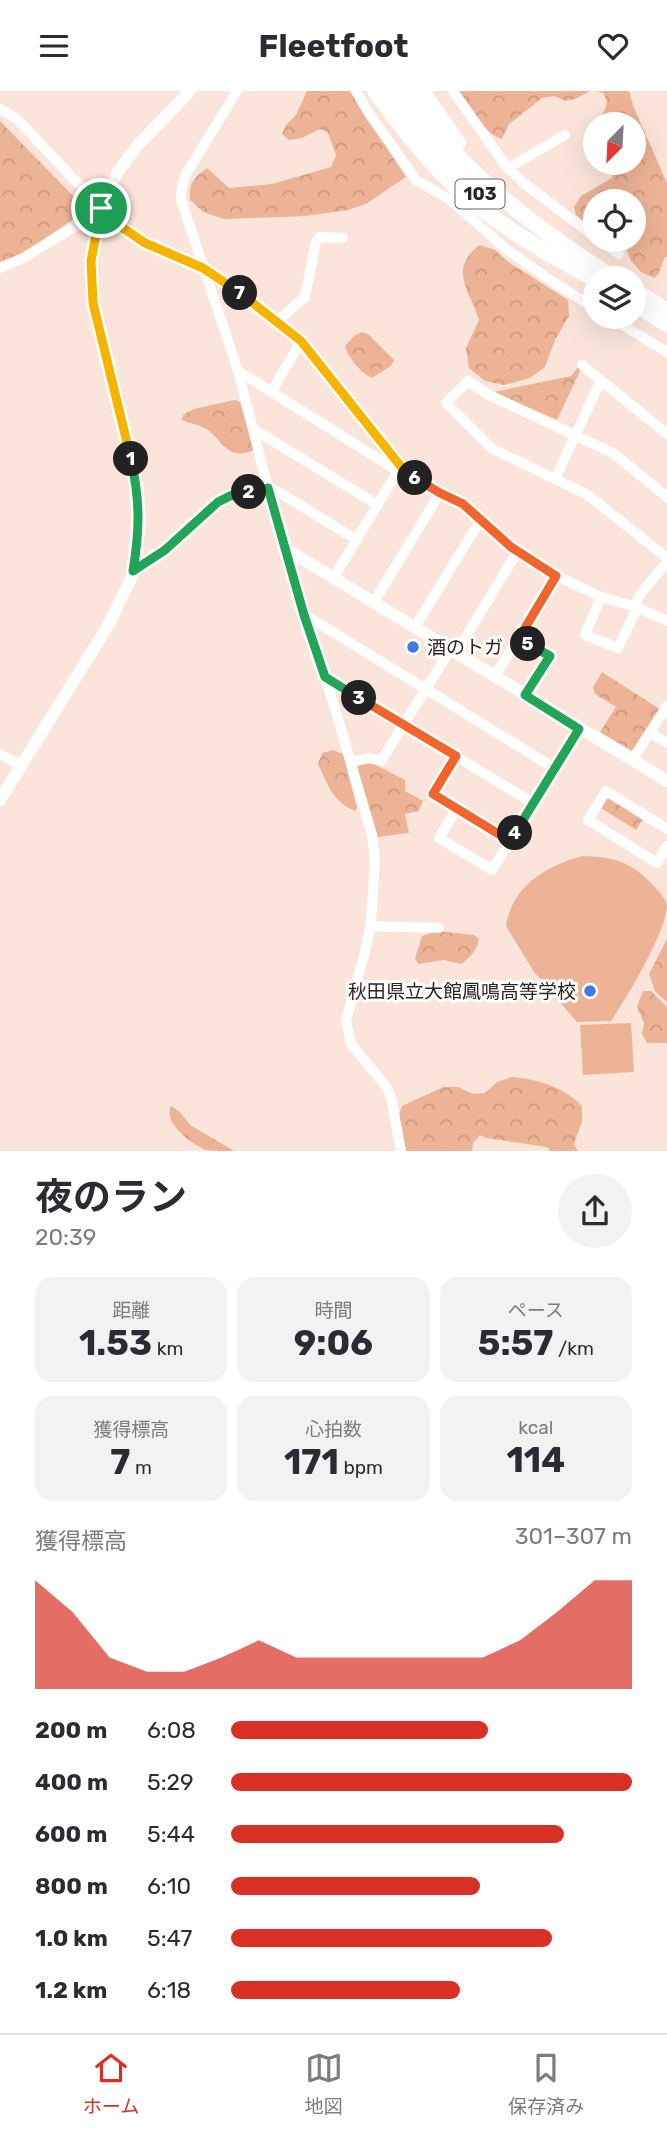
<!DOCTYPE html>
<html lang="ja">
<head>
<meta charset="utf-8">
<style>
	:root { --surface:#fff; --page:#f2f2f3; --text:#2b2b33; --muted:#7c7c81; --line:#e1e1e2; --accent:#d93025 }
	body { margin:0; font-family:Rubik,"Noto Sans JP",sans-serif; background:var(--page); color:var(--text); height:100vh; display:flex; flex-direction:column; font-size:26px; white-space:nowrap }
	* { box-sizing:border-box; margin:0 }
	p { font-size:23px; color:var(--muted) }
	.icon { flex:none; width:38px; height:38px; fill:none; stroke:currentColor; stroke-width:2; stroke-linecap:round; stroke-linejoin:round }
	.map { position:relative; height:1060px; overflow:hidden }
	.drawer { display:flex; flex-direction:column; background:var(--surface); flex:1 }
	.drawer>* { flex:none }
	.needle { width:46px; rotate:204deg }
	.fabs { position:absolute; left:583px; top:21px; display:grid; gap:14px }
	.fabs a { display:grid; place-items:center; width:63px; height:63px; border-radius:50%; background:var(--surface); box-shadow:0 7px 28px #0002; font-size:35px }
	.pin { position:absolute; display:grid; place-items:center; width:60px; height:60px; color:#fff; margin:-30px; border:4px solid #fff; border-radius:50%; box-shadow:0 2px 7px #0007 }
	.km { position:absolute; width:35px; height:35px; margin:-18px; border-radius:50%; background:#222; color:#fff; font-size:19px; line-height:35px; text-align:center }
	.round { display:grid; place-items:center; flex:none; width:74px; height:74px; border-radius:37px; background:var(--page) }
	.summary { display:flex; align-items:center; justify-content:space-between; height:119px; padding:0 35px }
	h1 { font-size:38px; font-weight:700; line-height:52px }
	.metrics { display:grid; grid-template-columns:repeat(3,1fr); gap:10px; height:119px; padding:7px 35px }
	.metrics div { display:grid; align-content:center; border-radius:18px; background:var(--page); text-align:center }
	.metrics b { font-size:35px; font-weight:700 }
	.metrics small { font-size:19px; font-weight:400 }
	.metrics p { font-size:19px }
	.chart { height:196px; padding:14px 35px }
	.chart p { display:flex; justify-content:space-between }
	.chart svg { width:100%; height:126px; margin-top:7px; fill:var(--accent); opacity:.7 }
	ul { padding:0 35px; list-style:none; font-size:23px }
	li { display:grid; grid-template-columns:112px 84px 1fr; align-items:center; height:52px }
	li i { height:18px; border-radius:9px; background:var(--accent) }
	header { display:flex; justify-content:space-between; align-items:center; height:91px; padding:0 35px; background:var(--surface); font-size:32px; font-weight:700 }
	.tab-bar { display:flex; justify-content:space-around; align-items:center; height:98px; border-top:2px solid var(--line); background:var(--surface); font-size:19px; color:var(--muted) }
	.tab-bar a { display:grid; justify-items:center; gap:4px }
	.tab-bar .active { color:var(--accent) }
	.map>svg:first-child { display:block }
</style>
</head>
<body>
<header><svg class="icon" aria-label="menu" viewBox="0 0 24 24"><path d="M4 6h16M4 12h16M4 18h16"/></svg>Fleetfoot<svg class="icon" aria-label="heart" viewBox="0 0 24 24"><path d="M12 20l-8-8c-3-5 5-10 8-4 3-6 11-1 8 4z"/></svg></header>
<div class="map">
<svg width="667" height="1060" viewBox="0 0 667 1060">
	<defs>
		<pattern id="forest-crowns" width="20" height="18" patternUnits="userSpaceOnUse" patternTransform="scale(1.75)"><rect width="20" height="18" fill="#ecb396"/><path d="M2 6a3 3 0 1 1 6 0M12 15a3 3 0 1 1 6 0" fill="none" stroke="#cb9a81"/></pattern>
	</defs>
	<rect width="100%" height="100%" fill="#fbe5da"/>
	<g fill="url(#forest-crowns)">
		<path d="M307,0H350L406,86L366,113L348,119L306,125L224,128L203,121L190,109C189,91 194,87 207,77L229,97L272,93L331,76L336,64L328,42L320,38L302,47L289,49L282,43L286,34L296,24Z"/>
		<path d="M457,0H590L575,8L566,10L554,5L542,7L509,33L502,48C485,44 468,14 457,0Z"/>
		<path d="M596,0H629L634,17L667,92V166H665L658,184L654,187L641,181L631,170L626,157L609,149H634V110H595V139L576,124L574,116L581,105L612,87L613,80L609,72H634V33H595C602,22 612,15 603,2Z"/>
		<path d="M0,30L79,111L72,129L16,167L0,171Z"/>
		<path d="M479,154L495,159L507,170L568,209L569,225L555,249L545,276L530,287L504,294L485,290L469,277L466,257L479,229C470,200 448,179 479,154Z"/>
		<path d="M362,241L369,244L394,269L391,275L372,287C362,283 348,267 345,255L354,245Z"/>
		<path d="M578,276L581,278L557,329L494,301L571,285Z"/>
		<path d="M235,309L240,311L254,359C229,370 224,352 208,339C200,333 190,333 182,329L183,324L194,318Z"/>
		<path d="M602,581L661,619L634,661L600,641L616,616L595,603L593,596Z"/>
		<path d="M333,659L343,663L357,717L355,720C332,710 328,694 318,673L322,662Z"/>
		<path d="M370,671L405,689V700L423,710L419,720L405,723L409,742L378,746L355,673Z"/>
		<path d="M608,706L643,728L636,739L601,717Z"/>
		<path d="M437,840L474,844L479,848C477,859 470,867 461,873L444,869L418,873L415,867L422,845Z"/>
		<path d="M667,848V911L655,900L649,883Z"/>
		<path d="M643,900H651L667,916V952H647L642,943L644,932L637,916Z"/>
		<path d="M512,986C537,988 564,996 582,1015V1030L574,1053L578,1060H550L547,1056L486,1047L480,1044L473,1052L472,1060H404L398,1028L402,1015L443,996H458L473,1003L485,1002L497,991Z"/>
		<path d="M171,1015L180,1021L190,1034L234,1060C225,1060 213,1060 206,1059C191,1053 163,1032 171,1015Z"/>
	</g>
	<g fill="#ecb396">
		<path d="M583,765C610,766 627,769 647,788C654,795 665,805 667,814C667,840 626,908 611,930L577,931L534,881L506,835C512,795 547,774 583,765Z"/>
		<path d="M631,932L634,981L583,984L580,934Z"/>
	</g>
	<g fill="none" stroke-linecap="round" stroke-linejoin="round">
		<g stroke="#fff" stroke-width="10">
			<path d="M237,0L186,83L182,95L181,109L238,280L268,397L305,524L336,621L372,744L375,771L371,830L366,857L346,929L351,953L385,994L391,1006L401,1060"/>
			<path d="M356,0L368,21L416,89L449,108L506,158L556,193L595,217"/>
			<path d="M453,0L506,75L525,93L595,146"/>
			<path d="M0,18L17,28L101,117L132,144L172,165L203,177L234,197L301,250L406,382L440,402L463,413L511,456L557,485L601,506L634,515L667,530"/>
			<path d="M508,77L565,44"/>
			<path d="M599,149L619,163"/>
			<path d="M0,177L23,167L74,136L97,129"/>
			<path d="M609,226L667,261"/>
			<path d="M276,231L305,206L316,150L320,146L343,147"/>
			<path d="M582,274L667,343"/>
			<path d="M238,280L398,380L334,486"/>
			<path d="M272,300L301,250"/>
			<path d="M253,338L378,414"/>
			<path d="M555,388L601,289"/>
			<path d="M667,406L613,362L489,304L468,290L446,312L491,357L588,404L667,467"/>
			<path d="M133,480L165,459L218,410L230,405L268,397L280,402L357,449"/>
			<path d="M601,506L585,544L618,557L637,517"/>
			<path d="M374,511L440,402"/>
			<path d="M634,515L641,502L667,471"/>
			<path d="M305,524L554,677"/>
			<path d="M415,536L481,428"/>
			<path d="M519,547L550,565L525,604"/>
			<path d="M456,562L518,460"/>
			<path d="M495,585L557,485"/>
			<path d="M325,586L533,712"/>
			<path d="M651,642L667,652"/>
			<path d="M0,663L21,675"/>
			<path d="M456,665L433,703L457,717L439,747L492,779L579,638"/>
			<path d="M632,669L667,615"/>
			<path d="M351,671L369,667L381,670L450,559"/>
			<path d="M457,717L510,750"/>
			<path d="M667,738L606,700L588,729L657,772L667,755"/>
			<path d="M370,835L439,837"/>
		</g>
		<g stroke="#fff" stroke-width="12">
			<path d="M286,458L667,690"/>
			<path d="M0,709L109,533L132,485L140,432L138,398L93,212L91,170L94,150L101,117L117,82L138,54L190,0"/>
		</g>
		<g stroke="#fff" stroke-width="16">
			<path d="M375,0C403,38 431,75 467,106C504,138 547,162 589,185"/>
			<path d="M390,0L440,62L493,115"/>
			<path d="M404,0C458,78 534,137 614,187"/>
			<path d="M422,0L458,52"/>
			<path d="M634,199L667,220"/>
			<path d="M634,213L667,233"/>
		</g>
	</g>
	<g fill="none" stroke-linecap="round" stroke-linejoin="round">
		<defs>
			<path id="split-1" d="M101,117L91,170L93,212L131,368"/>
			<path id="split-2" d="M131,368C140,410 140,437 133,480L165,459L218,411L230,405L249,401"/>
			<path id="split-3" d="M249,401L268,397L304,524L325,586L359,607"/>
			<path id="split-4" d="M359,607L456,665L433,703L510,750L515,742"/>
			<path id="split-5" d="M515,742L579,638L525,604L550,565L528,553"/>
			<path id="split-6" d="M415,387L440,402L463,413L511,456L556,485L519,547L528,553"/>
			<path id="split-7" d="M240,202L301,250L406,382L415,387"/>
			<path id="split-8" d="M101,117L123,137L145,152L203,177L240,202"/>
		</defs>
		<use href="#split-1" stroke="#fff" stroke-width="14"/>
		<use href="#split-2" stroke="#fff" stroke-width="14"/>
		<use href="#split-3" stroke="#fff" stroke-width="14"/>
		<use href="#split-4" stroke="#fff" stroke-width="14"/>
		<use href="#split-5" stroke="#fff" stroke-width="14"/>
		<use href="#split-6" stroke="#fff" stroke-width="14"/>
		<use href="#split-7" stroke="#fff" stroke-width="14"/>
		<use href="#split-8" stroke="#fff" stroke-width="14"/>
		<use href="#split-1" stroke="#f5b400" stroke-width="9"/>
		<use href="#split-2" stroke="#22a559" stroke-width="9"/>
		<use href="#split-3" stroke="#22a559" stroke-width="9"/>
		<use href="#split-4" stroke="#f0652b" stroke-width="9"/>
		<use href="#split-5" stroke="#22a559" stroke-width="9"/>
		<use href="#split-6" stroke="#f0652b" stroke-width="9"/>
		<use href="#split-7" stroke="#f5b400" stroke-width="9"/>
		<use href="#split-8" stroke="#f5b400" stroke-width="9"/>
	</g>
	<g fill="#3b7ae8" stroke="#fff" stroke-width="2.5">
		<circle cx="413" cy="556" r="7"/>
		<circle cx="590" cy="900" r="7"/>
	</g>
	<g text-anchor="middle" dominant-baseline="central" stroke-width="6" stroke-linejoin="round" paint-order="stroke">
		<rect fill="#fff" stroke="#6b6562" stroke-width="2" x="455.5" y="88.5" width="49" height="29" rx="5"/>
		<g font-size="18" font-weight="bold" fill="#2b231f">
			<text x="480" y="103">103</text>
		</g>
		<g font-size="19" fill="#2b231f" stroke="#fff" text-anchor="start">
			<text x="427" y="556">酒のトガ</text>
			<text x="576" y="900" text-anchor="end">秋田県立大館鳳鳴高等学校</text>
		</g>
	</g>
</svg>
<div class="fabs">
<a><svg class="needle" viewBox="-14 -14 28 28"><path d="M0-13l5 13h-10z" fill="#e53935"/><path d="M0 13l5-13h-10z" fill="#7c7c81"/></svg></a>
<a><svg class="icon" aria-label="locate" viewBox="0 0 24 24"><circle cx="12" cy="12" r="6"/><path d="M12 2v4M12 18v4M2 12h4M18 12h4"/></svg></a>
<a><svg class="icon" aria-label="layers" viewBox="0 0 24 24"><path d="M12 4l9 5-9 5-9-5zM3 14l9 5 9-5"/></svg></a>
</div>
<div class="pin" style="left:101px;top:117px;background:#1e9e55"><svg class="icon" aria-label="arrive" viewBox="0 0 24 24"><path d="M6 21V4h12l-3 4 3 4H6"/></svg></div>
<b class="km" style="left:131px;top:368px">1</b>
<b class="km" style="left:249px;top:401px">2</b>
<b class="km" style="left:359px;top:607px">3</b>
<b class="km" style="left:515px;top:742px">4</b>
<b class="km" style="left:528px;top:553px">5</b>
<b class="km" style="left:415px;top:387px">6</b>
<b class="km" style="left:240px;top:202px">7</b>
</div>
<section class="drawer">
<div class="summary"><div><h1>夜のラン</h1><p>20:39</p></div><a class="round"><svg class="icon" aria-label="share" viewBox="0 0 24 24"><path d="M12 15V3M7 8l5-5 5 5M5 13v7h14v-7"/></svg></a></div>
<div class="metrics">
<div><p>距離</p><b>1.53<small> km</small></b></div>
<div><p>時間</p><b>9:06</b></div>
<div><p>ペース</p><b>5:57<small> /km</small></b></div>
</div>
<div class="metrics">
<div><p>獲得標高</p><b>7<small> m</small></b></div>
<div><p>心拍数</p><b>171<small> bpm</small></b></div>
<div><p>kcal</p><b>114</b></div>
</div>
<div class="chart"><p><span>獲得標高</span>301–307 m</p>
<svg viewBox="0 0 160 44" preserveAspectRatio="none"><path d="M0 44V6L10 17L20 33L30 38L40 38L50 33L60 27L70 33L80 33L90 33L100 33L110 33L120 33L130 27L140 17L150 6L160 6V44z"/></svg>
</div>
<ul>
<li><b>200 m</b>6:08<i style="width:64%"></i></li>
<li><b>400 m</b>5:29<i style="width:100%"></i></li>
<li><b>600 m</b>5:44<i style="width:83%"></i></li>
<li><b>800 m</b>6:10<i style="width:62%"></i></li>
<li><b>1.0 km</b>5:47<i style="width:80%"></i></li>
<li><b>1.2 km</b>6:18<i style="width:57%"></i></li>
</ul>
</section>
<nav class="tab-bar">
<a class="active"><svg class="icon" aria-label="home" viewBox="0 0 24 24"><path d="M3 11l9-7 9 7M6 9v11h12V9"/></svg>ホーム</a>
<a><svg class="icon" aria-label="map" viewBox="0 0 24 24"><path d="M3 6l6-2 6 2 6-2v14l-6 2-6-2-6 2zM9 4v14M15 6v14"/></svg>地図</a>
<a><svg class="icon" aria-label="saved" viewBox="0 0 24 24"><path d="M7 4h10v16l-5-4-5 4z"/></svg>保存済み</a>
</nav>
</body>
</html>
